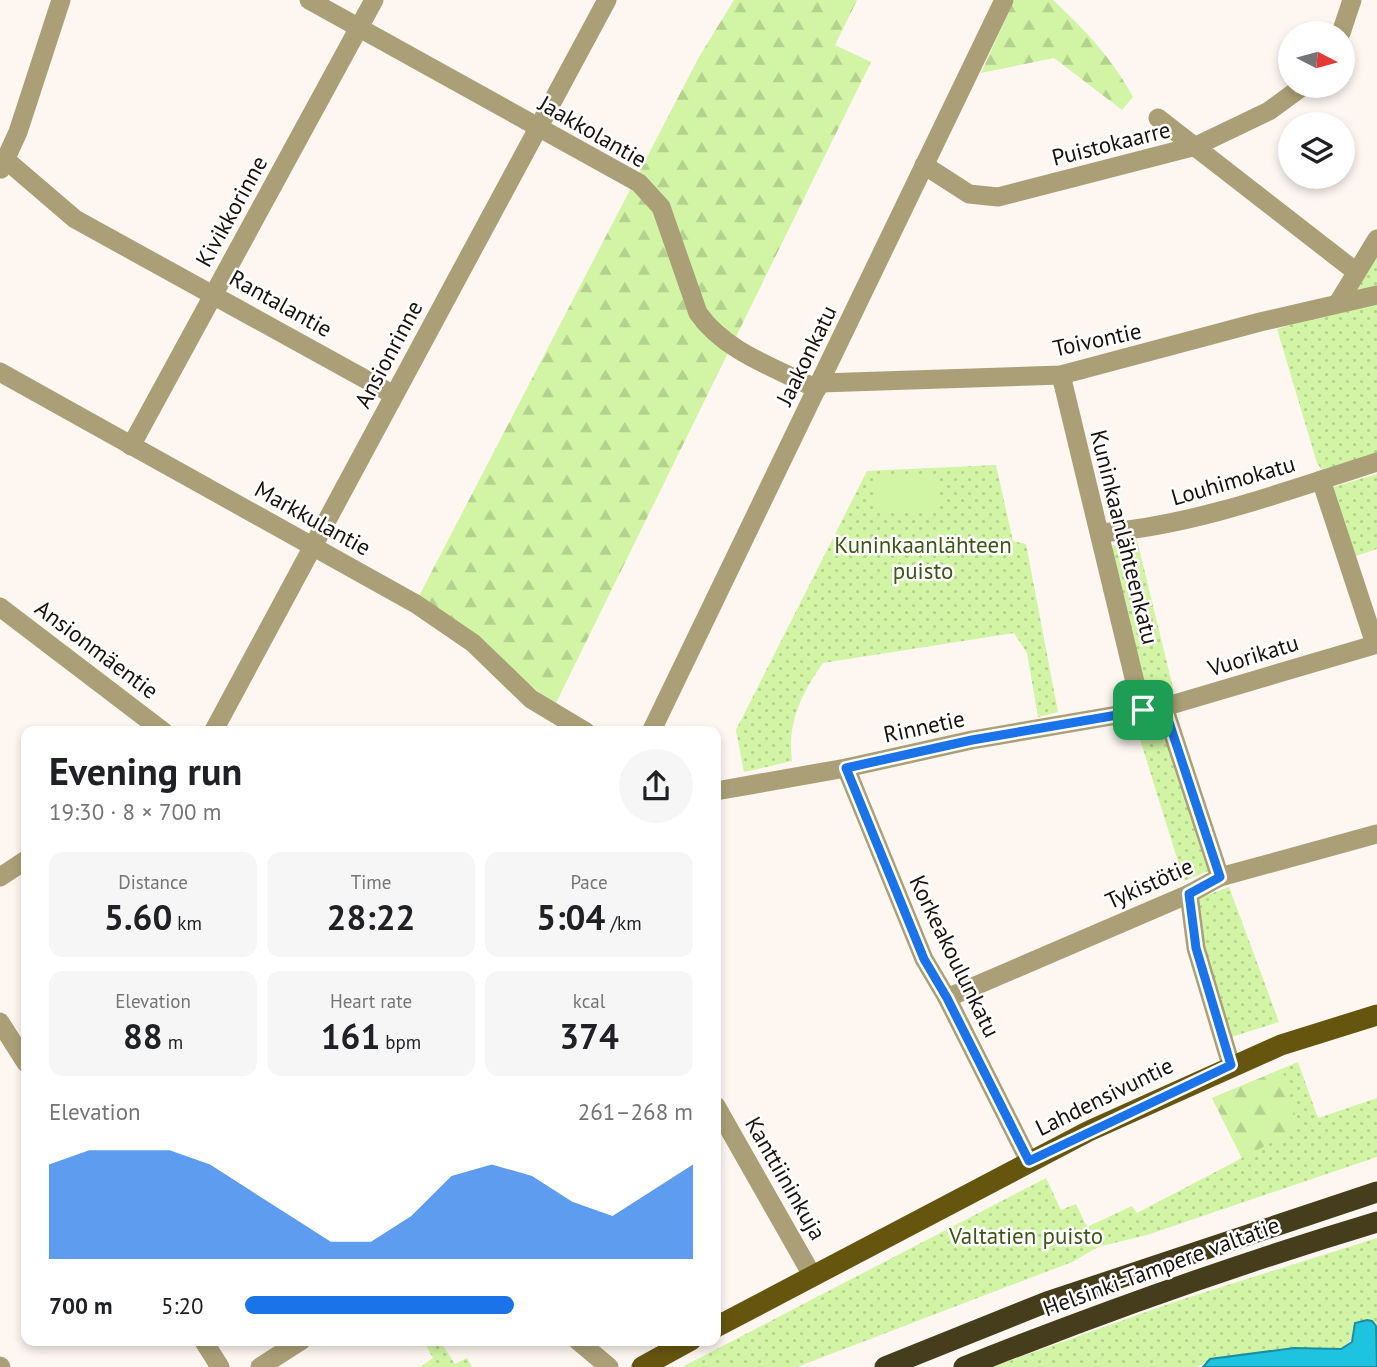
<!DOCTYPE html>
<html lang="en">
<head>
<meta charset="utf-8">
<style>
	:root { --surface:#fff; --page:#f6f6f6; --text:#202124; --muted:#757577; --accent:#1a73e8 }
	body { margin:0; font-family:"PT Sans",sans-serif; background:var(--page); color:var(--text); height:100vh; display:flex; flex-direction:column; font-size:26px; white-space:nowrap }
	* { box-sizing:border-box; margin:0 }
	p { font-size:23px; color:var(--muted) }
	.icon { flex:none; width:38px; height:38px; fill:none; stroke:currentColor; stroke-width:2; stroke-linecap:round; stroke-linejoin:round }
	.map { position:relative; flex:1; overflow:hidden }
	.drawer { position:absolute; left:21px; top:726px; width:700px; height:620px; display:flex; flex-direction:column; background:var(--surface); border-radius:14px; box-shadow:0 4px 10px #0003 }
	.drawer>* { flex:none }
	.needle { width:46px; rotate:96deg }
	.tools { position:absolute; left:1278px; top:21px; display:grid; gap:14px }
	.tools a { display:grid; place-items:center; width:77px; height:77px; border-radius:50%; background:var(--surface); box-shadow:0 4px 10px #0003; font-size:35px }
	.pin { position:absolute; display:grid; place-items:center; width:60px; height:60px; color:#fff; margin:-30px; border-radius:14px; box-shadow:0 4px 10px #0006 }
	.round { display:grid; place-items:center; flex:none; width:74px; height:74px; border-radius:37px; background:var(--page) }
	.overview { display:flex; align-items:center; justify-content:space-between; height:119px; padding:0 28px }
	h1 { font-size:38px; font-weight:600; line-height:52px }
	.figures { display:grid; grid-template-columns:repeat(3,1fr); gap:10px; height:119px; padding:7px 28px }
	.figures div { display:grid; align-content:center; border-radius:14px; background:var(--page); text-align:center }
	.figures b { font-size:35px; font-weight:600 }
	.figures small { font-size:19px; font-weight:400 }
	.figures p { font-size:19px }
	.chart { height:196px; padding:14px 28px }
	.chart p { display:flex; justify-content:space-between }
	.chart svg { width:100%; height:126px; margin-top:7px; fill:var(--accent); opacity:.7 }
	ul { padding:0 28px; list-style:none; font-size:23px }
	li { display:grid; grid-template-columns:112px 84px 1fr; align-items:center; height:52px }
	li i { height:18px; border-radius:9px; background:var(--accent) }
	.map>svg:first-child { display:block }
</style>
</head>
<body>
<div class="map">
<svg width="1377" height="1367" viewBox="0 0 1377 1367">
	<defs>
		<pattern id="grass-dots" width="8" height="8" patternUnits="userSpaceOnUse" patternTransform="scale(1.75)"><rect width="8" height="8" fill="#d2f5a5"/><path d="M2 2h.1M6 6h.1" fill="none" stroke="#b4d18d" stroke-width="1.8" stroke-linecap="round"/></pattern>
		<pattern id="forest-firs" width="22" height="20" patternUnits="userSpaceOnUse" patternTransform="scale(1.75)"><rect width="22" height="20" fill="#d2f5a5"/><path d="M5 1l3.5 6h-7zM16 11l3.5 6h-7z" fill="#b4d18d"/></pattern>
	</defs>
	<rect width="100%" height="100%" fill="#fdf6f1"/>
	<g fill="url(#grass-dots)">
		<path d="M1377,250V457L1324,473L1317,463L1277,329L1340,310Z"/>
		<path d="M996,465L1013,541L1026,544L1058,712L1038,717L1027,653L1014,633L823,663C801,694 787,723 792,761L744,772L736,730L867,471Z"/>
		<path d="M1377,474V549L1353,557L1330,488Z"/>
		<path d="M1137,540L1175,696L1147,701L1110,546Z"/>
		<path d="M1161,715L1211,870L1184,881L1135,723Z"/>
		<path d="M1229,887L1279,1022L1228,1038L1205,956L1196,899Z"/>
		<path d="M1298,1062L1318,1118L1377,1098V1157L1147,1235L1098,1247L1072,1262L797,1367H682L1046,1178L1061,1210L1076,1204L1087,1227L1132,1206L1137,1213L1242,1158L1212,1098Z"/>
		<path d="M1377,1238V1332L1376,1326L1354,1337L1341,1349C1307,1349 1224,1351 1197,1367H992L1174,1302Z"/>
		<path d="M423,1340L440,1341L455,1364L467,1358L472,1367H420L433,1358Z"/>
	</g>
	<g fill="url(#forest-firs)">
		<path d="M734,0H857L835,45L871,62L555,705L419,596L699,57Z"/>
		<path d="M1014,0H1053C1085,30 1112,58 1133,97L1122,110L1054,58L981,73Z"/>
		<path d="M1282,1069L1299,1128L1242,1158L1212,1098Z"/>
	</g>
	<path fill="#d2f5a5" d="M937,474L938,510L877,513V477Z"/>
	<path fill="#1dc3df" stroke="#1c8ea1" stroke-width="2" d="M1367,1320L1372,1321L1376,1326L1377,1367H1203L1210,1359L1294,1348L1341,1349L1352,1342L1355,1323Z"/>
	<g fill="none" stroke-linecap="round" stroke-linejoin="round">
		<g stroke="#aa9f76" stroke-width="19">
			<path d="M309,0L639,183L661,207L698,313C725,352 776,368 817,389"/>
			<path d="M1341,33L1352,0"/>
			<path d="M1158,118L1355,271"/>
			<path d="M6,160L75,219L394,395"/>
			<path d="M924,165L969,194L998,197L1196,146L1269,111L1303,86"/>
			<path d="M1,169L18,132L61,0"/>
			<path d="M1338,303L1377,239"/>
			<path d="M0,372L416,604L473,643L531,699L586,732"/>
			<path d="M1061,375L1142,711"/>
			<path d="M820,383L1061,375L1260,322L1377,295"/>
			<path d="M131,446L374,0"/>
			<path d="M1321,480L1375,644"/>
			<path d="M1101,533C1196,525 1286,491 1377,462"/>
			<path d="M0,607L164,732"/>
			<path d="M1164,707L1220,877"/>
			<path d="M213,732L607,0"/>
			<path d="M651,732L1004,0"/>
			<path d="M846,768L924,959L947,998L1029,1161"/>
			<path d="M716,791L846,768L972,740L1164,707L1377,644"/>
			<path d="M0,877L26,860"/>
			<path d="M1189,894L1196,948L1231,1065"/>
			<path d="M947,998L1189,894L1220,877L1377,834"/>
			<path d="M0,1022L26,1063"/>
			<path d="M716,1106L812,1275"/>
			<path d="M203,1340L220,1367"/>
			<path d="M577,1340L609,1367"/>
			<path d="M0,1366L1,1367"/>
			<path d="M260,1367L302,1340"/>
		</g>
		<g stroke="#66550f" stroke-width="21">
			<path d="M716,1327L1089,1131L1281,1045L1377,1015"/>
			<path d="M642,1367L691,1340"/>
		</g>
		<g stroke="#463d1c" stroke-width="21">
			<path d="M885,1367L1047,1302L1377,1192"/>
			<path d="M964,1367C1100,1313 1237,1264 1377,1222"/>
		</g>
	</g>
	<g fill="none" stroke-linecap="round" stroke-linejoin="round">
		<defs>
			<path id="route" d="M1164,707L1220,877L1189,894L1196,948L1231,1065L1029,1161L947,998L924,959L846,768L972,740Z"/>
		</defs>
		<use href="#route" stroke="#fff" stroke-width="14"/>
		<use href="#route" stroke="#1a73e8" stroke-width="9"/>
	</g>
	<g text-anchor="middle" dominant-baseline="central" stroke-width="5" stroke-linejoin="round" paint-order="stroke">
		<g font-size="23" fill="#19130f" stroke="#fff">
			<text transform="translate(593 131) rotate(30)">Jaakkolantie</text>
			<text transform="translate(1111 143) rotate(-14)">Puistokaarre</text>
			<text transform="translate(231 211) rotate(-61)">Kivikkorinne</text>
			<text transform="translate(281 303) rotate(29)">Rantalantie</text>
			<text transform="translate(1097 339) rotate(-12)">Toivontie</text>
			<text transform="translate(388 354) rotate(-62)">Ansionrinne</text>
			<text transform="translate(806 355) rotate(-64)">Jaakonkatu</text>
			<text transform="translate(1233 480) rotate(-16)">Louhimokatu</text>
			<text transform="translate(313 518) rotate(29)">Markkulantie</text>
			<text transform="translate(1125 537) rotate(76)">Kuninkaanlähteenkatu</text>
			<text transform="translate(97 649) rotate(37)">Ansionmäentie</text>
			<text transform="translate(1253 655) rotate(-17)">Vuorikatu</text>
			<text transform="translate(924 726) rotate(-12)">Rinnetie</text>
			<text transform="translate(1149 883) rotate(-24)">Tykistötie</text>
			<text transform="translate(955 956) rotate(64)">Korkeakoulunkatu</text>
			<text transform="translate(1104 1096) rotate(-26)">Lahdensivuntie</text>
			<text transform="translate(786 1178) rotate(60)">Kanttiininkuja</text>
			<text transform="translate(1161 1266) rotate(-20)">Helsinki-Tampere valtatie</text>
		</g>
		<g font-size="23" fill="#3e5615" stroke="#fff">
			<text x="923" y="544">Kuninkaanlähteen<tspan x="923" dy="26">puisto</tspan></text>
			<text x="1026" y="1235">Valtatien puisto</text>
		</g>
	</g>
</svg>
<div class="tools">
<a><svg class="needle" viewBox="-14 -14 28 28"><path d="M0-13l5 13h-10z" fill="#e53935"/><path d="M0 13l5-13h-10z" fill="#757577"/></svg></a>
<a><svg class="icon" aria-label="layers" viewBox="0 0 24 24"><path d="M12 4l9 5-9 5-9-5zM3 14l9 5 9-5"/></svg></a>
</div>
<div class="pin" style="left:1143px;top:710px;background:#1e9e55"><svg class="icon" aria-label="arrive" viewBox="0 0 24 24"><path d="M6 21V4h12l-3 4 3 4H6"/></svg></div>
<section class="drawer">
<div class="overview"><div><h1>Evening run</h1><p>19:30 · 8 × 700 m</p></div><a class="round"><svg class="icon" aria-label="share" viewBox="0 0 24 24"><path d="M12 15V3M7 8l5-5 5 5M5 13v7h14v-7"/></svg></a></div>
<div class="figures">
<div><p>Distance</p><b>5.60<small> km</small></b></div>
<div><p>Time</p><b>28:22</b></div>
<div><p>Pace</p><b>5:04<small> /km</small></b></div>
</div>
<div class="figures">
<div><p>Elevation</p><b>88<small> m</small></b></div>
<div><p>Heart rate</p><b>161<small> bpm</small></b></div>
<div><p>kcal</p><b>374</b></div>
</div>
<div class="chart"><p><span>Elevation</span>261–268 m</p>
<svg viewBox="0 0 160 44" preserveAspectRatio="none"><path d="M0 44V11L10 6L20 6L30 6L40 11L50 20L60 29L70 38L80 38L90 29L100 15L110 11L120 15L130 24L140 29L150 20L160 11V44z"/></svg>
</div>
<ul>
<li><b>700 m</b>5:20<i style="width:60%"></i></li>
</ul>
</section>
</div>
</body>
</html>
